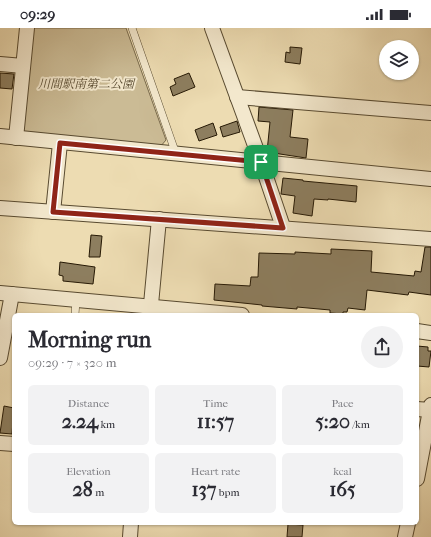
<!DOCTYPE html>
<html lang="en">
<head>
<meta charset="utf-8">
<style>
	:root { --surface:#fff; --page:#f2f2f3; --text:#2b2b33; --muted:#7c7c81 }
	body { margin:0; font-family:"IM FELL French Canon","Noto Serif JP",serif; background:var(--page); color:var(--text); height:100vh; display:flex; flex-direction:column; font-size:15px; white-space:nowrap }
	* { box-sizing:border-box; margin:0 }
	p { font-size:13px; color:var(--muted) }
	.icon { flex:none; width:22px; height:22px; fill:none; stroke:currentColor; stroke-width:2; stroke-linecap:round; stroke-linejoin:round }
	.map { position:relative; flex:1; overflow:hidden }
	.sheet { position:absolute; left:12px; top:285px; width:407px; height:212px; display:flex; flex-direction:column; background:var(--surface); border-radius:6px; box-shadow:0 1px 3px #0004 }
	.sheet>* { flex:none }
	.controls { position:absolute; left:379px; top:12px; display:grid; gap:8px }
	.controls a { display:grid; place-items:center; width:40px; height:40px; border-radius:50%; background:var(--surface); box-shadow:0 1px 3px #0004; font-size:20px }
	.pin { position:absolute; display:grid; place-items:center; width:34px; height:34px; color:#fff; margin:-17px; border-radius:8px; box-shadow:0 2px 6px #0006 }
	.round { display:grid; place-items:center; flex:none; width:42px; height:42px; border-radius:21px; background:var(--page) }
	.head { display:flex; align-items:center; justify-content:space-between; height:68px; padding:0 16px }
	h1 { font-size:22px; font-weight:800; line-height:30px }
	.stats { display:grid; grid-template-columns:repeat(3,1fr); gap:6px; height:68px; padding:4px 16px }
	.stats div { display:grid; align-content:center; border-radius:6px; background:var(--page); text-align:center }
	.stats b { font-size:20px; font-weight:800 }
	.stats small { font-size:11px; font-weight:400 }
	.stats p { font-size:11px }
	.status { display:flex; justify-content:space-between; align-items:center; height:28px; padding:0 20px; background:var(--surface); direction:ltr }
	.status svg { height:11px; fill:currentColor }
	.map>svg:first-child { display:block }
</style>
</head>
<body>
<div class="status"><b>09:29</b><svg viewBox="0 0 49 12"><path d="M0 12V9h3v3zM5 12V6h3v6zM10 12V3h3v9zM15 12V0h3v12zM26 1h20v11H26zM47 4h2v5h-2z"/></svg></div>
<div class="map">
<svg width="431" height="509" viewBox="0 0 431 509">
	<rect width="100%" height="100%" fill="#eddcb2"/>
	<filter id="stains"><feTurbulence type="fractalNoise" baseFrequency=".005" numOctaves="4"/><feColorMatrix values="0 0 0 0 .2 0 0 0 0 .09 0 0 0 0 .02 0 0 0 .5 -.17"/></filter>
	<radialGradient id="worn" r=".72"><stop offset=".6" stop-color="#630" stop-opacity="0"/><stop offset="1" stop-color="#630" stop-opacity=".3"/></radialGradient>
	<path fill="#cbbb95" stroke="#786a4d" d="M33,0H126L166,112L160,119L21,106Z"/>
	<g fill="#8d7e5f" stroke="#261905">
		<path d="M290,19L302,20L300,36L285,34L286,24L290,25Z"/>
		<path d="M0,45L14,46L12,61L0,60Z"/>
		<path d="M189,45L195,59L173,68L170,59L176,56L174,51Z"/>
		<path d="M259,79L293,82L290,109L308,111L306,130L267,124L270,94L258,93Z"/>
		<path d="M237,93L240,104L223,109L220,99Z"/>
		<path d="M213,95L217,107L199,113L195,102Z"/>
		<path d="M283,150L303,152V153L357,158L356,174L328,171V172L314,171L312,188L293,185L295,168L281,166Z"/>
		<path d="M91,207L102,208L100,229H89Z"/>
		<path d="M425,219H431V267L409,264L408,267L367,262L365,282L348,280L347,284H343V286L330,285V282L297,279V281L262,278V277L214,272L215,256L250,258L251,249H258L259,225L295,226V224L331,226V221L372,223L371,244L414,248L415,243L421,244Z"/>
		<path d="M60,234L95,239L93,256L63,253V248L59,247Z"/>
		<path d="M417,318L428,319V323H431L429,339L417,338Z"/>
		<path d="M4,378L14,380L12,406L0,405Z"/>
		<path d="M288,496L303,497L302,509H287Z"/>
	</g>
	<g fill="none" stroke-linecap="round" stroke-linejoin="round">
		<defs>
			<g id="lane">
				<path d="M132,0L176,126"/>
				<path d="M75,287L76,272"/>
			</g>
			<g id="street">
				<path d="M212,0L261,134L283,199"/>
				<path d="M0,36L23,38"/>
				<path d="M237,69L431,85"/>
				<path d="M0,108L431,151"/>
				<path d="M16,110L27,0"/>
				<path d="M0,180L431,211"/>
				<path d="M53,184L60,115"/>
				<path d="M0,265L242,287"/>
				<path d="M150,287L159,191"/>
				<path d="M417,303L431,305"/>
				<path d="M0,330L12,266"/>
				<path d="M417,381L430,382"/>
				<path d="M0,415L14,416"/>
				<path d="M417,451L431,377"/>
				<path d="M130,509L131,495"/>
				<path d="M405,509L408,495"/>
			</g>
		</defs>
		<use href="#lane" stroke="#584a30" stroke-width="8"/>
		<use href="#street" stroke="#584a30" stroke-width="16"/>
		<use href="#lane" stroke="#f3e8cd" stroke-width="7"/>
		<use href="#street" stroke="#f3e8cd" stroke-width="14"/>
	</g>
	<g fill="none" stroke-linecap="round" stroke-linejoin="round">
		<defs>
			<path id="route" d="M60,115L261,134L283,200L53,184Z"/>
		</defs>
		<use href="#route" stroke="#fff" stroke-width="8"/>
		<use href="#route" stroke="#8f2418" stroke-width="5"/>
	</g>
	<g text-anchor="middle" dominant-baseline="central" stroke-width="4" stroke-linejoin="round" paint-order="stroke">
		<g font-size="12" font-style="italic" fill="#584a30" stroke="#f3e8cd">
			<text x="86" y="56">川間駅南第二公園</text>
		</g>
	</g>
	<rect width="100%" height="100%" filter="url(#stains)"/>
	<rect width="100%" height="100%" fill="url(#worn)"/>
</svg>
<div class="controls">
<a><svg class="icon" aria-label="layers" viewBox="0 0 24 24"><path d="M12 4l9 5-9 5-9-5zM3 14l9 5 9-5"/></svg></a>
</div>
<div class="pin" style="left:261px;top:134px;background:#1e9e55"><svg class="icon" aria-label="arrive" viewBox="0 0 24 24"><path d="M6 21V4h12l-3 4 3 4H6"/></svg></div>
<section class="sheet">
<div class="head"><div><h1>Morning run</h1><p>09:29 · 7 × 320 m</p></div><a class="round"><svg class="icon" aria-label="share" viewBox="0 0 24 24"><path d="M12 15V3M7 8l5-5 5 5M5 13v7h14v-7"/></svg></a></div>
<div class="stats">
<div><p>Distance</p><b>2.24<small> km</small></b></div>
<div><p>Time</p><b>11:57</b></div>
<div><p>Pace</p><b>5:20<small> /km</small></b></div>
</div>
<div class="stats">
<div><p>Elevation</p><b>28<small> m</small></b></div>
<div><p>Heart rate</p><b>137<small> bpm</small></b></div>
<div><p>kcal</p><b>165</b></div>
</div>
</section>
</div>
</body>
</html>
